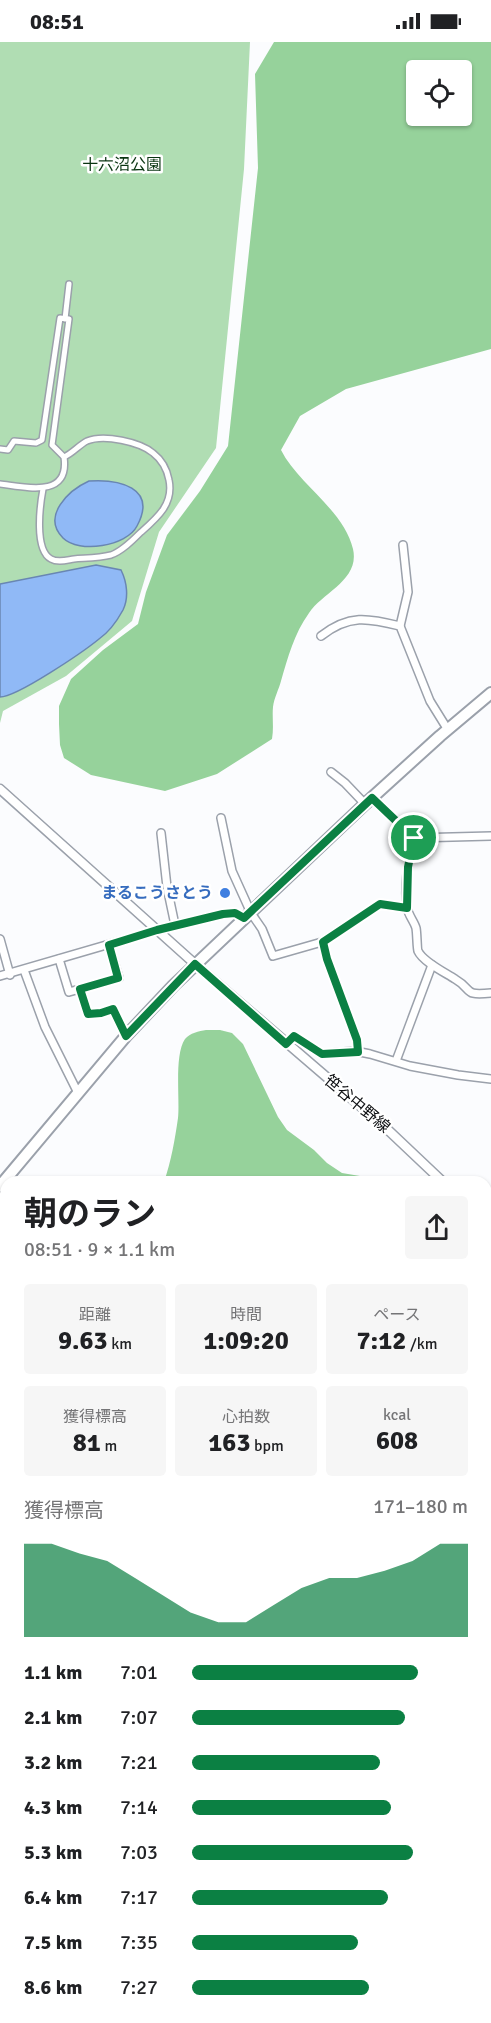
<!DOCTYPE html>
<html lang="ja">
<head>
<meta charset="utf-8">
<style>
	:root { --surface:#fff; --page:#f6f6f6; --text:#202124; --muted:#757577; --accent:#0b8043 }
	body { margin:0; font-family:Signika,"Noto Sans JP",sans-serif; background:var(--page); color:var(--text); height:100vh; display:flex; flex-direction:column; font-size:22px; white-space:nowrap }
	* { box-sizing:border-box; margin:0 }
	p { font-size:20px; color:var(--muted) }
	.icon { flex:none; width:33px; height:33px; fill:none; stroke:currentColor; stroke-width:2; stroke-linecap:round; stroke-linejoin:round }
	.map { position:relative; flex:1; overflow:hidden }
	.side { position:absolute; left:0px; top:1134px; width:492px; height:848px; display:flex; flex-direction:column; background:var(--surface); border-radius:18px 18px 0 0; box-shadow:0 2px 4px #0004 }
	.side>* { flex:none }
	.buttons { position:absolute; left:406px; top:18px; display:grid; gap:12px }
	.buttons a { display:grid; place-items:center; width:66px; height:66px; border-radius:6px; background:var(--surface); box-shadow:0 2px 4px #0004; font-size:30px }
	.pin { position:absolute; display:grid; place-items:center; width:51px; height:51px; color:#fff; margin:-26px; border:3px solid #fff; border-radius:50%; box-shadow:0 2px 6px #0007 }
	.round { display:grid; place-items:center; flex:none; width:63px; height:63px; border-radius:6px; background:var(--page) }
	.overview { display:flex; align-items:center; justify-content:space-between; height:102px; padding:0 24px }
	h1 { font-size:33px; font-weight:700; line-height:45px }
	.stats { display:grid; grid-template-columns:repeat(3,1fr); gap:9px; height:102px; padding:6px 24px }
	.stats div { display:grid; align-content:center; border-radius:6px; background:var(--page); text-align:center }
	.stats b { font-size:26px; font-weight:700 }
	.stats small { font-size:16px; font-weight:400 }
	.stats p { font-size:16px }
	.chart { height:168px; padding:12px 24px }
	.chart p { display:flex; justify-content:space-between }
	.chart svg { width:100%; height:108px; margin-top:6px; fill:var(--accent); opacity:.7 }
	ul { padding:0 24px; list-style:none; font-size:20px }
	li { display:grid; grid-template-columns:96px 72px 1fr; align-items:center; height:45px }
	li i { height:15px; border-radius:8px; background:var(--accent) }
	.status { display:flex; justify-content:space-between; align-items:center; height:42px; padding:0 30px; background:var(--surface); direction:ltr }
	.status svg { height:16px; fill:currentColor }
	.map>svg:first-child { display:block }
</style>
</head>
<body>
<div class="status"><b>08:51</b><svg viewBox="0 0 49 12"><path d="M0 12V9h3v3zM5 12V6h3v6zM10 12V3h3v9zM15 12V0h3v12zM26 1h20v11H26zM47 4h2v5h-2z"/></svg></div>
<div class="map">
<svg width="491" height="1981" viewBox="0 0 491 1981">
	<rect width="100%" height="100%" fill="#fbfcfe"/>
	<path fill="#b0ddb3" d="M0,0H250L244,127L216,406L159,490L132,579L66,634L3,669L0,681Z"/>
	<g fill="#96d29b" fill-rule="evenodd">
		<path d="M274,0H491V307L346,347L300,374L281,408C298,442 344,468 353,507C360,538 323,550 309,571C294,592 288,615 281,639C279,647 274,656 273,665C272,675 274,686 272,697L217,732L165,749L91,733L64,716L60,703L59,682V664L71,637L103,608L138,582L146,550L167,493L200,449L228,404L258,126L255,32ZM417,28H462V74H417Z"/>
		<path d="M206,988H220L232,991L243,1002L278,1075L287,1088L314,1108L327,1121L342,1131L372,1136L402,1135L413,1140H164C171,1120 175,1097 178,1076C180,1057 174,1013 185,997C190,991 199,989 206,988Z"/>
	</g>
	<g fill="#90b9f6" stroke="#6986b2" stroke-width="1.5">
		<path d="M89,439C118,437 158,445 137,484C127,504 79,512 63,496C41,474 69,448 89,439Z"/>
		<path d="M96,523L121,528C127,540 129,556 123,568C117,579 109,590 99,597C83,610 17,655 0,655V542Z"/>
	</g>
	<g fill="none" stroke-linecap="round" stroke-linejoin="round">
		<g stroke="#90b9f6" stroke-width="12">
			<path d="M0,1383L6,1381"/>
			<path d="M486,1505L491,1507"/>
		</g>
		<defs>
			<g id="pedestrian">
				<path d="M65,277L69,242"/>
				<path d="M0,407L8,408L14,399L36,401L42,398L60,276L69,277L52,403L64,415C70,457 25,445 0,442"/>
				<path d="M43,447C40,463 34,508 51,517C58,521 67,518 74,517C86,516 99,516 111,513C122,509 132,499 140,491C157,476 174,462 169,438C167,427 162,418 153,411C140,400 104,392 87,399C79,403 73,411 64,415"/>
			</g>
			<g id="minor">
				<path d="M400,584L408,550L403,503"/>
				<path d="M321,594C349,572 368,576 400,584L430,659L448,688"/>
				<path d="M331,730L345,741L365,762"/>
				<path d="M372,756L414,796"/>
				<path d="M221,776L232,829L251,871L262,887L273,914L322,900L380,862L407,866"/>
				<path d="M161,791L167,845L175,883"/>
				<path d="M491,794L414,796C408,811 404,850 407,865C408,873 414,879 416,886C417,891 417,907 418,909C423,920 446,931 455,937C474,948 462,954 491,951"/>
				<path d="M0,897L10,933"/>
				<path d="M323,900L327,917L357,998L358,1010"/>
				<path d="M59,917L69,950L119,936L109,903"/>
				<path d="M24,928L45,985L78,1051"/>
				<path d="M0,934L175,883L223,872L235,871L244,876"/>
				<path d="M80,947L88,972L101,971L113,967L126,994"/>
				<path d="M286,1002L294,994L322,1012L355,1009L370,1012L410,1024L458,1033L491,1037"/>
				<path d="M396,1019L432,923"/>
				<path d="M486,1254L491,1252"/>
				<path d="M486,1326L491,1324"/>
				<path d="M486,1587H491"/>
				<path d="M486,1808L491,1807"/>
				<path d="M244,1976V1981"/>
			</g>
			<g id="tertiary">
				<path d="M0,747L195,922L387,1087L443,1140"/>
				<path d="M486,1213L491,1222"/>
				<path d="M0,1558L6,1559"/>
				<path d="M0,1821H6"/>
				<path d="M80,1981L81,1976"/>
			</g>
			<path id="primary" d="M0,1144L126,994L173,944L365,762L440,694L491,651"/>
		</defs>
		<use href="#pedestrian" stroke="#9ba1ab" stroke-width="8"/>
		<use href="#minor" stroke="#9ba1ab" stroke-width="10"/>
		<use href="#tertiary" stroke="#9ba1ab" stroke-width="11"/>
		<use href="#primary" stroke="#9ba1ab" stroke-width="14"/>
		<use href="#pedestrian" stroke="#fff" stroke-width="5"/>
		<use href="#minor" stroke="#fff" stroke-width="7"/>
		<use href="#tertiary" stroke="#fff" stroke-width="8"/>
		<use href="#primary" stroke="#fff" stroke-width="10"/>
	</g>
	<g fill="none" stroke-linecap="round" stroke-linejoin="round">
		<defs>
			<path id="route" d="M372,756L414,796L408,825L407,866L380,862L323,900L327,917L357,998L358,1010L322,1012L294,994L286,1002L195,922L126,994L113,967L101,971L88,972L80,947L118,936L109,903L157,888L223,872L235,871L244,876Z"/>
		</defs>
		<use href="#route" stroke="#fff" stroke-width="12"/>
		<use href="#route" stroke="#0b8043" stroke-width="8"/>
	</g>
	<circle fill="#3f7fe0" stroke="#fff" stroke-width="2" cx="225" cy="851" r="6"/>
	<g text-anchor="middle" dominant-baseline="central" stroke-width="5" stroke-linejoin="round" paint-order="stroke">
		<g font-size="16" fill="#093511" stroke="#fff">
			<text x="122" y="123">十六沼公園</text>
		</g>
		<g font-size="16" font-weight="bold" fill="#366cbe" stroke="#fff" text-anchor="end">
			<text x="213" y="851">まるこうさとう</text>
		</g>
		<g font-size="16" fill="#0d0f12" stroke="#fff">
			<text transform="translate(357 1062) rotate(40)">笹谷中野線</text>
		</g>
	</g>
</svg>
<div class="buttons">
<a><svg class="icon" aria-label="locate" viewBox="0 0 24 24"><circle cx="12" cy="12" r="6"/><path d="M12 2v4M12 18v4M2 12h4M18 12h4"/></svg></a>
</div>
<div class="pin" style="left:414px;top:796px;background:#1e9e55"><svg class="icon" aria-label="arrive" viewBox="0 0 24 24"><path d="M6 21V4h12l-3 4 3 4H6"/></svg></div>
<section class="side">
<div class="overview"><div><h1>朝のラン</h1><p>08:51 · 9 × 1.1 km</p></div><a class="round"><svg class="icon" aria-label="share" viewBox="0 0 24 24"><path d="M12 15V3M7 8l5-5 5 5M5 13v7h14v-7"/></svg></a></div>
<div class="stats">
<div><p>距離</p><b>9.63<small> km</small></b></div>
<div><p>時間</p><b>1:09:20</b></div>
<div><p>ペース</p><b>7:12<small> /km</small></b></div>
</div>
<div class="stats">
<div><p>獲得標高</p><b>81<small> m</small></b></div>
<div><p>心拍数</p><b>163<small> bpm</small></b></div>
<div><p>kcal</p><b>608</b></div>
</div>
<div class="chart"><p><span>獲得標高</span>171–180 m</p>
<svg viewBox="0 0 160 44" preserveAspectRatio="none"><path d="M0 44V6L10 6L20 10L30 13L40 20L50 27L60 34L70 38L80 38L90 31L100 24L110 20L120 20L130 17L140 13L150 6L160 6V44z"/></svg>
</div>
<ul>
<li><b>1.1 km</b>7:01<i style="width:82%"></i></li>
<li><b>2.1 km</b>7:07<i style="width:77%"></i></li>
<li><b>3.2 km</b>7:21<i style="width:68%"></i></li>
<li><b>4.3 km</b>7:14<i style="width:72%"></i></li>
<li><b>5.3 km</b>7:03<i style="width:80%"></i></li>
<li><b>6.4 km</b>7:17<i style="width:71%"></i></li>
<li><b>7.5 km</b>7:35<i style="width:60%"></i></li>
<li><b>8.6 km</b>7:27<i style="width:64%"></i></li>
</ul>
</section>
</div>
</body>
</html>
